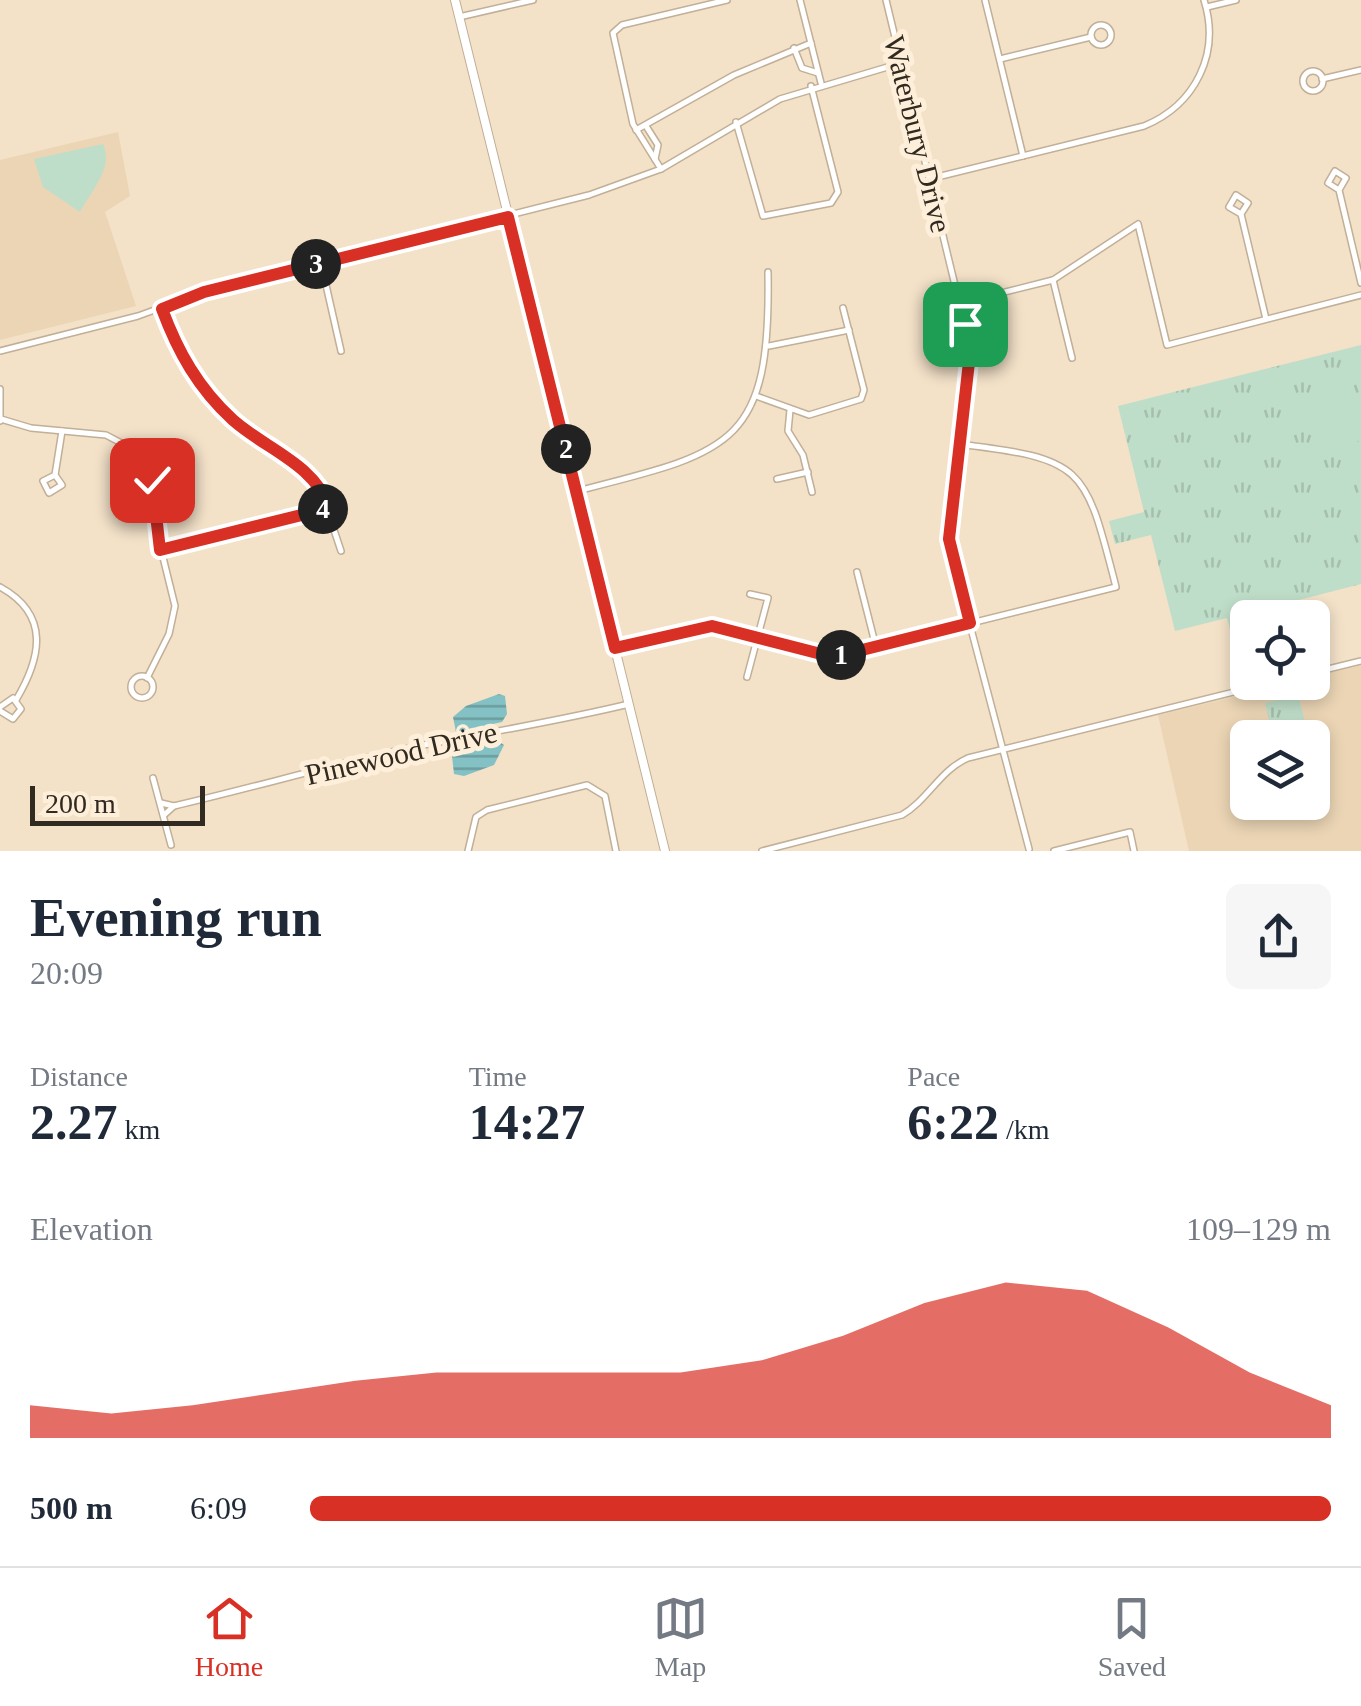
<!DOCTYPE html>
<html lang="en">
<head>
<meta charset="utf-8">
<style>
	:root { --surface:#fff; --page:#f6f6f7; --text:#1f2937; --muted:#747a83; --line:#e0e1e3; --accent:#d93025 }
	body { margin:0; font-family:Georgia,serif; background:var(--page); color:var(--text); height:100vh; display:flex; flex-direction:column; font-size:38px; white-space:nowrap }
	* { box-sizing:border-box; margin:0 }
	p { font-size:32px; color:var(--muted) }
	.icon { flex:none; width:55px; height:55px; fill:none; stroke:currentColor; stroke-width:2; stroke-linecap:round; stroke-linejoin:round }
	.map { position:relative; height:851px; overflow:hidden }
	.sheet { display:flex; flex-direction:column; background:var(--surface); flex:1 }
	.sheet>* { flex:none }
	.tools { position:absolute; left:1230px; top:600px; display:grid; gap:20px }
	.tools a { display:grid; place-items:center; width:100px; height:100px; border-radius:15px; background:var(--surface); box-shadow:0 5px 15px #0003; font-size:50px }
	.scale { position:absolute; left:30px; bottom:25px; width:175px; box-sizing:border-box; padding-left:10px; border:5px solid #312a20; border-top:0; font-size:28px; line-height:35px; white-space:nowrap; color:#312a20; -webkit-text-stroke:8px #feefda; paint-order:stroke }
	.pin { position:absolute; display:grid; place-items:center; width:85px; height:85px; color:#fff; margin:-42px; border-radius:20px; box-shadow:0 5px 15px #0006 }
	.km { position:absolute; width:50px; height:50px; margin:-25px; border-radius:50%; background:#222; color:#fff; font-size:28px; line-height:50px; text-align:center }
	.round { display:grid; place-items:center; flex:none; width:105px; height:105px; border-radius:15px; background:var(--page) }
	.headline { display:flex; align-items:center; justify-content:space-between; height:170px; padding:0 30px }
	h1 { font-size:55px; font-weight:800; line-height:75px }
	.figures { display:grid; grid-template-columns:repeat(3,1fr); gap:15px; height:170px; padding:10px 30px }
	.figures div { display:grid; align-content:center }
	.figures b { font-size:50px; font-weight:800 }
	.figures small { font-size:28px; font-weight:400 }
	.figures p { font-size:28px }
	.chart { height:280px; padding:20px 30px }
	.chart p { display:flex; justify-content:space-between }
	.chart svg { width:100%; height:180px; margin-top:10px; fill:var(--accent); opacity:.7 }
	ul { padding:0 30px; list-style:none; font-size:32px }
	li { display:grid; grid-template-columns:160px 120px 1fr; align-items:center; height:75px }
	li i { height:25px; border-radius:12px; background:var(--accent) }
	.dock { display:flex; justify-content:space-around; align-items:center; height:140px; border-top:2px solid var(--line); background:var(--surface); font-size:28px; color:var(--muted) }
	.dock a { display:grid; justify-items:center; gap:5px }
	.dock .current { color:var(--accent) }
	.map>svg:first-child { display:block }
</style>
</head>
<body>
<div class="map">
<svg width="1361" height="851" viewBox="0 0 1361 851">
	<defs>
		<pattern id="grass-tufts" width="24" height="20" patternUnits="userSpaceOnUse" patternTransform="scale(2.5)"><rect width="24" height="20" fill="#bfdec9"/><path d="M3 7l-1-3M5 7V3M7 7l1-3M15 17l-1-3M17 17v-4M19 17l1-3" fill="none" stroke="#a5bfac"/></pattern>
		<pattern id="water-rules" width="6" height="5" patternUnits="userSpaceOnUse" patternTransform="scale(2.5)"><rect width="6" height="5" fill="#83c1c4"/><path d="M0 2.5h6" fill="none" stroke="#6c9d9f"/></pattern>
	</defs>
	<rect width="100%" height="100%" fill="#f3e1c8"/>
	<g fill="#ebd5b5" fill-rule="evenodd">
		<path d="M118,132L130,196L105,212L136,306L0,340V160Z"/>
		<path d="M1361,665V851H1189L1158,715L1292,683L1312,682L1313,677ZM1248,738H1312V802H1248Z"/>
	</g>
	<g fill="url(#grass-tufts)">
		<path d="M1361,345V584L1260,610L1261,617L1248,618L1247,678L1243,679L1227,618L1175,631L1151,535L1115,544L1109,521L1144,512L1118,406Z"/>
		<path d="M1298,695L1306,726L1321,723L1328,755L1313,758L1312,738L1291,737L1289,731L1273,735L1265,703Z"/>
	</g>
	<g fill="#bfdec9">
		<path d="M103,144C114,168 91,191 80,212L43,187L34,159Z"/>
		<path d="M1348,393H1361L1357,455L1307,425L1320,407Z"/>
	</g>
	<g fill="url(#water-rules)">
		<path d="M499,694L505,696L507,714L502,722L456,732L453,717L466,706Z"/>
		<path d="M492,737L504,745L494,765L464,776L454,774L451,747Z"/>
	</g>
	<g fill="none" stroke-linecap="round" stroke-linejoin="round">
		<defs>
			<g id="minor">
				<path d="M800,0L821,83"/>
				<path d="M886,0L967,335L969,362L950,549L1029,849"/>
				<path d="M985,0L1023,156"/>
				<path d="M1207,7L1236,0"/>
				<path d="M459,17L533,0"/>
				<circle cx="1101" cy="35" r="10"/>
				<path d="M794,48L802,68L818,73"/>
				<path d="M1000,59L1091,37"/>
				<circle cx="1313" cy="81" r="10"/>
				<path d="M1322,79L1361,70"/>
				<path d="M736,122L763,216L831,203L838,192L811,86"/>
				<path d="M646,126L658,145L655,159"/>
				<path d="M636,130L734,75L811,43"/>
				<path d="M661,169L633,124L613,33L622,25L727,0"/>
				<path d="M929,179L1144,126C1195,105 1221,54 1204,0"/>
				<path d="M1339,190L1328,183L1335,171L1346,178L1339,190L1361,283"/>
				<path d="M1241,214L1229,207L1236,195L1248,203L1241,214L1266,319"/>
				<path d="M321,263L341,351"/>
				<path d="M1053,280L1072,358"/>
				<path d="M961,303L1053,280L1138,224L1167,345L1361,295"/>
				<path d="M161,309L175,343L205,392L235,421L318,482L341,551"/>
				<path d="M769,346L849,330"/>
				<path d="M0,351L138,316L204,292L589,195L661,169L780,99L901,63"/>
				<path d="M0,389V421"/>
				<path d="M756,396L809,415L861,399L864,390L843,308"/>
				<path d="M790,410L788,431L803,455L812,492"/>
				<path d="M1,419L31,428L106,435L125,445L151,480L157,533L175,606L169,634L147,678"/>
				<path d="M55,475L43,481L49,493L62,485L55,475L62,431"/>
				<path d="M777,479L808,472"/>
				<path d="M577,491C732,452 771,446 768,272"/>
				<path d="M160,550L330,507"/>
				<path d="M857,572L876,647"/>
				<path d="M0,587C51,615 41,658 16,700"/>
				<path d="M615,647L712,627L820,654L842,655L1116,587C1085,466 1085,459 958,444"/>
				<circle cx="142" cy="687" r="11"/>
				<path d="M747,677L768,598L750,594"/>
				<path d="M0,707L13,698L21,709L13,719L0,711"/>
				<path d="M153,778L171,845"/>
				<path d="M161,803L174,806L164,815"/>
				<path d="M174,806C256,787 337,763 419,746C490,732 559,721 629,704"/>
				<path d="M468,851L476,817L487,810L587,785L605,796L616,851"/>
				<path d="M1054,851L1130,832L1134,851"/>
			</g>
			<g id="tertiary">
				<path d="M1312,673L1361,661"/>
				<path d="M762,851L902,815C928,800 940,770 968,758L1274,682"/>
			</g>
			<path id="primary" d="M455,0L665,851"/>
		</defs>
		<use href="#minor" stroke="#c1af97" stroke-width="8"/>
		<use href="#tertiary" stroke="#c1af97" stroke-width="8"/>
		<use href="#primary" stroke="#c1af97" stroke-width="10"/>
		<use href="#minor" stroke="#fff" stroke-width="5"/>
		<use href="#tertiary" stroke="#fff" stroke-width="5"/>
		<use href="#primary" stroke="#fff" stroke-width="8"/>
	</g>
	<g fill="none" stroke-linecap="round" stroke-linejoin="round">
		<defs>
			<path id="route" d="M152,480L160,550L330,508C313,463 267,450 233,420C198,388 178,352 162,309L204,292L508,217L615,648L712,626L825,655H842L970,623L949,539L969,362L965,324"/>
		</defs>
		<use href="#route" stroke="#fff" stroke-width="20"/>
		<use href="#route" stroke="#d93025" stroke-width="12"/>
	</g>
	<g text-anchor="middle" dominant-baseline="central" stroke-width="10" stroke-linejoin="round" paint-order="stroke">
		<g font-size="30" fill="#312a20" stroke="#feefda">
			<text transform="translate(918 134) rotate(76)">Waterbury Drive</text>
			<text transform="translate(401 753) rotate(-13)">Pinewood Drive</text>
		</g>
	</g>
</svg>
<div class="tools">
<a><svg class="icon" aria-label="locate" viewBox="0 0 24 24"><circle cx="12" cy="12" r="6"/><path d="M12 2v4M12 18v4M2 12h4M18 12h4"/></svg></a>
<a><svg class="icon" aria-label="layers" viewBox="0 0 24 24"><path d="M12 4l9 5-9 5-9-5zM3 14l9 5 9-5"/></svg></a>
</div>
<div class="scale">200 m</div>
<div class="pin" style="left:965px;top:324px;background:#1e9e55"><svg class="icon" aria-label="arrive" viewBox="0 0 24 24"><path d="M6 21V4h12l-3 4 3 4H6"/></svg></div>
<div class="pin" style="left:152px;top:480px;background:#d93025"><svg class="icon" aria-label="check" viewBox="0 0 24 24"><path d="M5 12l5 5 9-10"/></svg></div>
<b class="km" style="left:841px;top:655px">1</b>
<b class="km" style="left:566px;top:449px">2</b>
<b class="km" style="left:316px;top:264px">3</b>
<b class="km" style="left:323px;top:509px">4</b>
</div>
<section class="sheet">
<div class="headline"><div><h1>Evening run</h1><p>20:09</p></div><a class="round"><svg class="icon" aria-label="share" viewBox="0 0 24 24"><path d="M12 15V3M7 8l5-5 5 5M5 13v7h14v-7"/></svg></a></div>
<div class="figures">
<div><p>Distance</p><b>2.27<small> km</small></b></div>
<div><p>Time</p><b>14:27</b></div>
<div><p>Pace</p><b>6:22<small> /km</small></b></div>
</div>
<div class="chart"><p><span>Elevation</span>109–129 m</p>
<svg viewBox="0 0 160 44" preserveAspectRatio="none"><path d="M0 44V36L10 38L20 36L30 33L40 30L50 28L60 28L70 28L80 28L90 25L100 19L110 11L120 6L130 8L140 17L150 28L160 36V44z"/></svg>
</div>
<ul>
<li><b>500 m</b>6:09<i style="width:100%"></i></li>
</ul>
</section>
<nav class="dock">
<a class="current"><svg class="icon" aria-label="home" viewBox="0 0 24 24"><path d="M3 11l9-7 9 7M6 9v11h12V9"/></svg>Home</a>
<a><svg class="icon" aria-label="map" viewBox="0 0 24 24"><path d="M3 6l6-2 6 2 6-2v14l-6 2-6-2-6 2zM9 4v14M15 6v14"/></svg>Map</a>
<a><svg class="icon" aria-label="saved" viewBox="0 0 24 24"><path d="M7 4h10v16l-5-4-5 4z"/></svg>Saved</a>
</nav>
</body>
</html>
